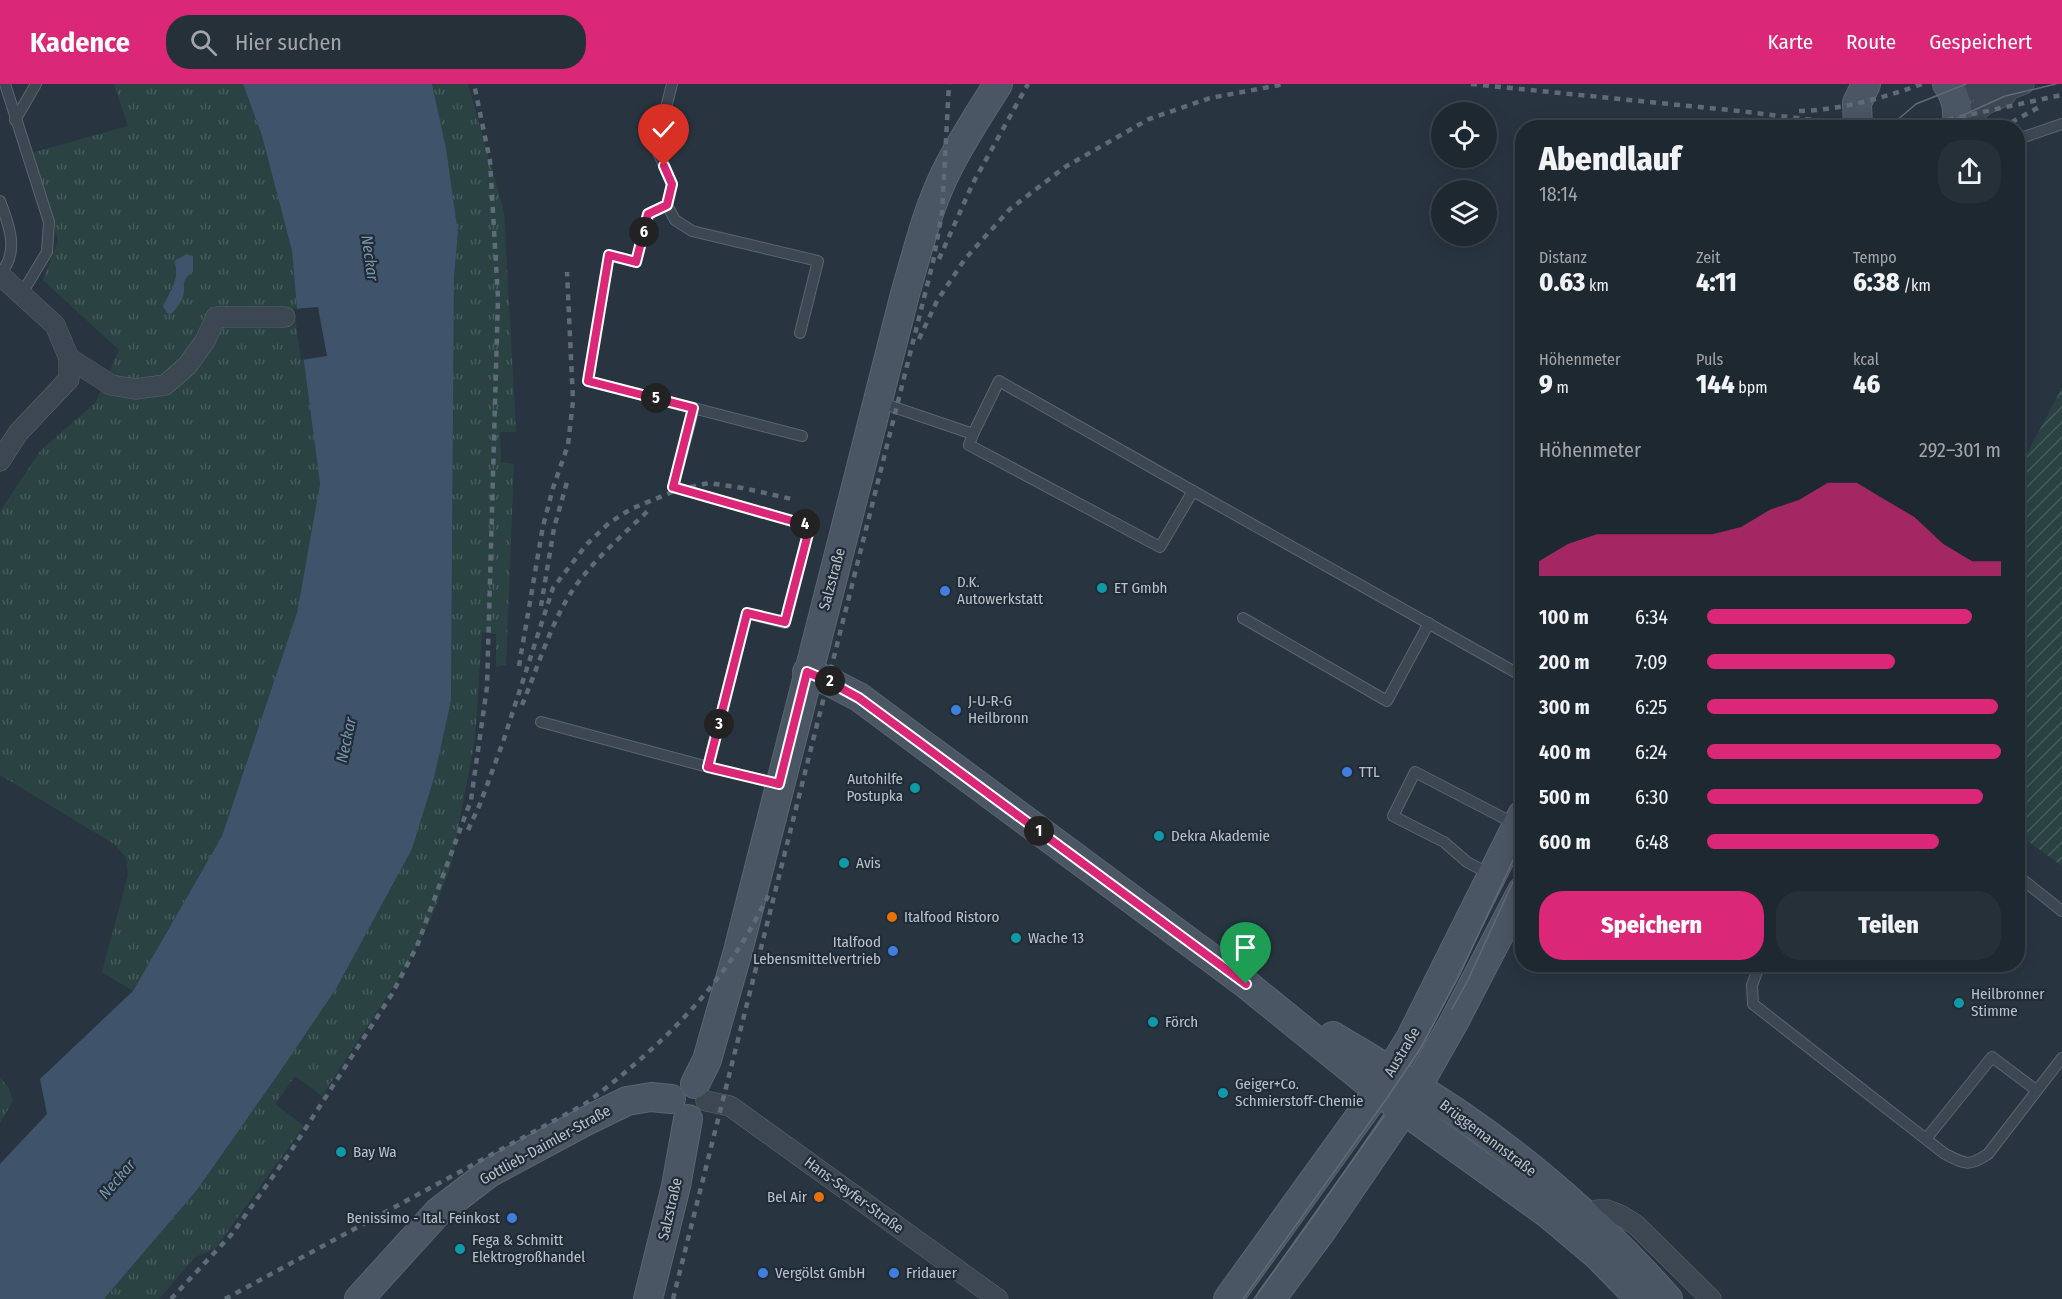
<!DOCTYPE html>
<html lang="de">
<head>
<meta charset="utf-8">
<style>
	:root { --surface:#1e2831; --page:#263039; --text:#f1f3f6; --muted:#a1a6ab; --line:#3c444d; --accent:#db2777 }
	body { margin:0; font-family:"Fira Sans Condensed",sans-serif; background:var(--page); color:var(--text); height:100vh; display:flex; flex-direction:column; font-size:22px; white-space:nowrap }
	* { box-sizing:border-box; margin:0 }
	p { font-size:20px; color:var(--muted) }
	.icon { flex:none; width:33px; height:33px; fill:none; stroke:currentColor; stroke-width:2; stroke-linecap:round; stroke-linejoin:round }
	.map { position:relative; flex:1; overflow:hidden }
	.panel { position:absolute; left:1515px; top:36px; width:510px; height:852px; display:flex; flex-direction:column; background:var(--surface); border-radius:24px; box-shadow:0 3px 15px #0003,0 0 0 2px var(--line) }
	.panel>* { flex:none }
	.controls { position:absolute; left:1431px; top:18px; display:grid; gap:12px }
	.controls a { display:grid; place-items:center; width:66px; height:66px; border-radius:50%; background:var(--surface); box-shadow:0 3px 15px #0003,0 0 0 2px var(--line); font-size:30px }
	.pin { position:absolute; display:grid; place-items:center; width:51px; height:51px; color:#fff; margin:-62px -26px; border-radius:50% 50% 50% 0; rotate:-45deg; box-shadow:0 0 6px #0007 }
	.pin .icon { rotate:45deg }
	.km { position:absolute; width:30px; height:30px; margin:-15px; border-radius:50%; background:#222; color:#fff; font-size:16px; line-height:30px; text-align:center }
	.round { display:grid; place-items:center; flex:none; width:63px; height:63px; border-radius:24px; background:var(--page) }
	.headline { display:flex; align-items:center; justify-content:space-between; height:102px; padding:0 24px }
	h1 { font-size:33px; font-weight:800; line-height:45px }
	.stats { display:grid; grid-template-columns:repeat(3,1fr); gap:9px; height:102px; padding:6px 24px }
	.stats div { display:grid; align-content:center }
	.stats b { font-size:26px; font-weight:800 }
	.stats small { font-size:16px; font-weight:400 }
	.stats p { font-size:16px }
	.chart { height:168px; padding:12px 24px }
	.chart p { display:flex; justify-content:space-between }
	.chart svg { width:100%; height:108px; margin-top:6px; fill:var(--accent); opacity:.7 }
	.action { display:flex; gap:12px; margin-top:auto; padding:12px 24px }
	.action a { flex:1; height:69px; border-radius:24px; background:var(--accent); color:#fff; font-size:24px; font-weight:800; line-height:69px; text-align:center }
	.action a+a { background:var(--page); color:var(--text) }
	ul { padding:0 24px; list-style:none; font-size:20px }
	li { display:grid; grid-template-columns:96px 72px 1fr; align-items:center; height:45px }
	li i { height:15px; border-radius:8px; background:var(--accent) }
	header { display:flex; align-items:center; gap:36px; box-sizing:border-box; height:84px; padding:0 30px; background:var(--accent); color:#fff }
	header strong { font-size:28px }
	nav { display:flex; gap:33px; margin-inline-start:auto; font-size:21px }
	.search { width:420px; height:54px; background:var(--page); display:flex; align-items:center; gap:15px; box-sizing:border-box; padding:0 21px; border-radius:24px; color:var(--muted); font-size:22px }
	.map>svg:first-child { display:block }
</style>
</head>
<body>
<header>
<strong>Kadence</strong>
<div class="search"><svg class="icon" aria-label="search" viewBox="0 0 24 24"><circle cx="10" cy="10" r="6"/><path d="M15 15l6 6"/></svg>Hier suchen</div>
<nav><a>Karte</a><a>Route</a><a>Gespeichert</a></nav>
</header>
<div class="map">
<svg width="2062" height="1215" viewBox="0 0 2062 1215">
	<defs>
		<pattern id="grass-tufts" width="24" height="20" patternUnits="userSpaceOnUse" patternTransform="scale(1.5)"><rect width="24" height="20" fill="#2a4242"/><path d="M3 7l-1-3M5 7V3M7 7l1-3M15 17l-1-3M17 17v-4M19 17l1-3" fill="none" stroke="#475c5c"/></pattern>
		<pattern id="garden-furrows" width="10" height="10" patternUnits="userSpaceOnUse" patternTransform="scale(1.5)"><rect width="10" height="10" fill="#2a4242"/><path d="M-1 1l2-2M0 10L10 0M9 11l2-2" fill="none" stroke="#475c5c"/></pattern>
	</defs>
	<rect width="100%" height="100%" fill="#283541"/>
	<g fill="url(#grass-tufts)">
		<path d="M114,0H243L262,52L292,167L297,225L320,401L297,530L222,752L133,907L102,888L128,791L126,773L114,760L0,691V427L41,366L96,318L119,266L43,196L58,157L50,126L31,69L128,42Z"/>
		<path d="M432,0H468L504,128L516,348H500L501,378L514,380L506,581L496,583V550L482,548L475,655L451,782L430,837L406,883L322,1012L295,992L275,1020L304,1042L215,1165L195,1173L159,1215H104L197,1106L277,992L336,905L412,765L434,694L451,617L454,193L458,149L446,64Z"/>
		<path d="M0,994L9,1004L13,1017L0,1039Z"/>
	</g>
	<path fill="url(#garden-furrows)" d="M2062,304V782L2018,750V386Z"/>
	<g fill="#3f546a">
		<path d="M243,0H432L446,64L458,149L454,193L451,617L434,694L412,765L336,905L277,992L197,1106L104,1215H0V1080L47,1030L40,995L133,907L222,752L297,529L320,400L297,225L292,167L262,52Z"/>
		<path d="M187,170L193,172V187C178,201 187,199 183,213C181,219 175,226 171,230L167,229L163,222C170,208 181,193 174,177Z"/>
	</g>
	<path fill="#283541" d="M318,223L327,272L301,276L294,225Z"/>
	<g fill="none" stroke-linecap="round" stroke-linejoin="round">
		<defs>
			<g id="lane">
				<path d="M5,0L49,138L47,168L21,211"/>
				<path d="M672,0L656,63L672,100L667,121L649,130L636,178L609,171L588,297L802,352"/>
				<path d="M15,36L36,0"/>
				<path d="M2018,55L2062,40"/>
				<path d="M0,117C9,141 20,168 0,190"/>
				<path d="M667,121L675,136L692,147L818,177L800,249"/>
				<path d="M879,318L973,350L969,361L1160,463L1193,407L1522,592"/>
				<path d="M694,324L673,403L810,442L785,539L747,529L708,683L778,700"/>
				<path d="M973,350L999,297L1193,407"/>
				<path d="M1243,534L1387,617L1429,539"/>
				<path d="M541,638L708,683"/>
				<path d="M1490,790L1467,778L1444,758L1393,732L1415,688L1517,741"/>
				<path d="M2018,792L2062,827"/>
				<path d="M1760,880L1752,901L1753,920L1945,1070C1965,1080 1969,1083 1988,1070L2062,974"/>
				<path d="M1926,1055L1992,973L2036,1006"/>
			</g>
			<g id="street">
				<path d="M1949,2L1965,7L2008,5"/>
				<path d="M1957,44L1986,20L2005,12L2010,5L2024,0"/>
				<path d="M0,191L55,241L69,274L111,301L135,305L165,301L187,282L205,257L216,233H285"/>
				<path d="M0,377L18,349L69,295V274"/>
				<path d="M706,1017L730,1022L998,1215"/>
				<path d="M1588,1132L1597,1126H1607L1620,1131L1636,1141L1711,1215"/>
			</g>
			<g id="secondary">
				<path d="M1947,0C1957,13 1959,28 1956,44"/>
				<path d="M1858,44L1857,19L1866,0"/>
				<path d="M807,588L828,597L859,613L1246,900L1387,1014L1547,1129L1597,1171L1640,1215"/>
				<path d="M1333,952C1376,978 1419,1003 1460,1031C1536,1083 1607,1146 1668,1215"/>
				<path d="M695,1000L707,976L738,867L905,210C917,169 927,126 946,88C961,57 980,29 998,0"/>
				<path d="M359,1215L438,1128L489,1089L584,1038L627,1017L651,1013L671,1015"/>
				<path d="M648,1215L676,1102L688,1035"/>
				<path d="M1228,1215L1378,1007L1411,953L1522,731"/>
				<path d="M1271,1215L1320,1149L1404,1026L1455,936L1522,807"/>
			</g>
		</defs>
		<use href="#lane" stroke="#5a656f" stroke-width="12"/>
		<use href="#street" stroke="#5a656f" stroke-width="21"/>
		<use href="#secondary" stroke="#5a656f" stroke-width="30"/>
		<use href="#lane" stroke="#3c4751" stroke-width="10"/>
		<use href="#street" stroke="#3c4751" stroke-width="20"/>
		<use href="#secondary" stroke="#4a5664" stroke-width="28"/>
		<g stroke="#5e6b78" stroke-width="1.5">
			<path d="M1888,44L1916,20L1966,0"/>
			<path d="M1935,44L2005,12L2056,0"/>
			<path d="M1452,925L1468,896L1518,787"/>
			<path d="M1243,1215L1387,1014L1420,965L1459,892L1522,757"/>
			<path d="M1254,1215L1384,1032"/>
		</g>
		<g stroke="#5e6b78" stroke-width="4.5" stroke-dasharray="6 6" stroke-linecap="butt">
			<path d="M1471,0L1739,27L1871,43H1912L2062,11"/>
			<path d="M1799,27C1841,26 1883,14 1922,0"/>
			<path d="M2001,44L2043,21"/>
			<path d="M939,175L973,99L1028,0"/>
			<path d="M919,255L937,217L965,175L1010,125L1065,83L1149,35L1210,14L1285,0"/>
			<path d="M541,522L554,444L567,398"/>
			<path d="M519,582L543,442L553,404L568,361L573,317L567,188"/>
			<path d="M522,621C538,583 550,541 572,507C593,476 624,450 651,424"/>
			<path d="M468,746L480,720L503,658L553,504L587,460L609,439L631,425L677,406L709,399L743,404L796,416"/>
			<path d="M171,1215L232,1150L291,1067L392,910L417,862L471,716L487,603L498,214L490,77L474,0"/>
			<path d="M225,1215L585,1020C650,971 709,917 750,846C756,834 764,822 769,809"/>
			<path d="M673,1215L933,178L942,129L949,0"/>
		</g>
	</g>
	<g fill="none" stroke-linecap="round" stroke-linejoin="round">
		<defs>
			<path id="route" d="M664,82L672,100L667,121L648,130L636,178L609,171L588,297L693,324L673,403L810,442L785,538L747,529L708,683L779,700L807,588L828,597L859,614L1246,900"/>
		</defs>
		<use href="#route" stroke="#fff" stroke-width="12"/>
		<use href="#route" stroke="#db2777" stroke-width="8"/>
	</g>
	<g fill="#0f9aa8" stroke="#212c37" stroke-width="2">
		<circle cx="1102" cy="504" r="6"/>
		<circle cx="915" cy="704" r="6"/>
		<circle cx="1159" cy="752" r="6"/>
		<circle cx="844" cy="779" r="6"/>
		<circle cx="1016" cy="854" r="6"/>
		<circle cx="1959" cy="919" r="6"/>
		<circle cx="1153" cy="938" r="6"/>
		<circle cx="1223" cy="1009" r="6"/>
		<circle cx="341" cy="1068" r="6"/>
		<circle cx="460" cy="1165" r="6"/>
	</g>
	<g fill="#3f7fe0" stroke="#212c37" stroke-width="2">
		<circle cx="945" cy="507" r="6"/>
		<circle cx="956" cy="626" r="6"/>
		<circle cx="1347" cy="688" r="6"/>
		<circle cx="893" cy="867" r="6"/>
		<circle cx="512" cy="1134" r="6"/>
		<circle cx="763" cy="1189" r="6"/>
		<circle cx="894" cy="1189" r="6"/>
	</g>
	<g fill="#e8710a" stroke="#212c37" stroke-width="2">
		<circle cx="892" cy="833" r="6"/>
		<circle cx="819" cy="1113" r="6"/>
	</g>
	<g text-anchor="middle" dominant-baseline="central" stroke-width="4.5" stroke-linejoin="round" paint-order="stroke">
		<g font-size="15" fill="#b9c2cb" stroke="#212c37">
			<text transform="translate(832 495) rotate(-75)">Salzstraße</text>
			<text transform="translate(1402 968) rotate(-59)">Austraße</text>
			<text transform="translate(1488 1054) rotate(37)">Brüggemannstraße</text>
			<text transform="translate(545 1061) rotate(-29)">Gottlieb-Daimler-Straße</text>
			<text transform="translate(854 1111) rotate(36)">Hans-Seyfer-Straße</text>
			<text transform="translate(670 1125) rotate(-77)">Salzstraße</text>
		</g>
		<g font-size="15" fill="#b9c2cb" stroke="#212c37" text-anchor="start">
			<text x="957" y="498">D.K.<tspan x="957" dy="17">Autowerkstatt</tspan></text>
			<text x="1114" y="504">ET Gmbh</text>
			<text x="968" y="617">J⁃U⁃R⁃G<tspan x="968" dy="17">Heilbronn</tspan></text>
			<text x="1359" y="688">TTL</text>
			<text x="903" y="695" text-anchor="end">Autohilfe<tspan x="903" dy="17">Postupka</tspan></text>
			<text x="1171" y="752">Dekra Akademie</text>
			<text x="856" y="779">Avis</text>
			<text x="904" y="833">Italfood Ristoro</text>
			<text x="1028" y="854">Wache 13</text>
			<text x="881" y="858" text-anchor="end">Italfood<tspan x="881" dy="17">Lebensmittelvertrieb</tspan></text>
			<text x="1971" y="910">Heilbronner<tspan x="1971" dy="17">Stimme</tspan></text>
			<text x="1165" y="938">Förch</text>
			<text x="1235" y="1000">Geiger+Co.<tspan x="1235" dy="17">Schmierstoff-Chemie</tspan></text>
			<text x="353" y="1068">Bay Wa</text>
			<text x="807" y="1113" text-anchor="end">Bel Air</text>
			<text x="500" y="1134" text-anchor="end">Benissimo - Ital. Feinkost</text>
			<text x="472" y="1156">Fega &amp; Schmitt<tspan x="472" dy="17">Elektrogroßhandel</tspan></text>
			<text x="775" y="1189">Vergölst GmbH</text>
			<text x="906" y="1189">Fridauer</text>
		</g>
		<g font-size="16" font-style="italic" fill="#7b95ac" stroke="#212c37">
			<text transform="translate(370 174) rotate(82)">Neckar</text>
			<text transform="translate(346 656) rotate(-78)">Neckar</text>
			<text transform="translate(117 1095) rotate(-49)">Neckar</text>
		</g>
	</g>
</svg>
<div class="controls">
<a><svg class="icon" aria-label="locate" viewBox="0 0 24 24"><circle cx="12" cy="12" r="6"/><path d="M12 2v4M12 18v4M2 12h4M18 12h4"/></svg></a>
<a><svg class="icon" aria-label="layers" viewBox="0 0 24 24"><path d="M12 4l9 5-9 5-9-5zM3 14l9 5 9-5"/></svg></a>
</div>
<div class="pin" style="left:1246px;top:900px;background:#1e9e55"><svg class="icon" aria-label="arrive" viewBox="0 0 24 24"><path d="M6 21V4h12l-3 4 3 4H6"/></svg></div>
<div class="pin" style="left:664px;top:82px;background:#d93025"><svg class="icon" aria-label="check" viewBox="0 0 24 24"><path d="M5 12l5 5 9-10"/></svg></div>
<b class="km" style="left:1039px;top:747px">1</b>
<b class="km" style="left:830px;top:597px">2</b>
<b class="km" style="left:719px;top:640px">3</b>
<b class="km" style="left:805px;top:440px">4</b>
<b class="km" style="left:656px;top:314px">5</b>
<b class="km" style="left:644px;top:148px">6</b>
<section class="panel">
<div class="headline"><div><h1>Abendlauf</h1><p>18:14</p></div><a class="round"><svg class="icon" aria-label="share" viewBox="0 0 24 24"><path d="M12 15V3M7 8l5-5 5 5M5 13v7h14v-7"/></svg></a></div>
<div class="stats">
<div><p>Distanz</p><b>0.63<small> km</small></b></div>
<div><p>Zeit</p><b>4:11</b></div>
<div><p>Tempo</p><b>6:38<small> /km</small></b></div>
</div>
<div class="stats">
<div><p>Höhenmeter</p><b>9<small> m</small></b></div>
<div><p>Puls</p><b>144<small> bpm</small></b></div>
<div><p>kcal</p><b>46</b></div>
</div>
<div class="chart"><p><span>Höhenmeter</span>292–301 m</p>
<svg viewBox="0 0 160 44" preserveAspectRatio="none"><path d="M0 44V38L10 31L20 27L30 27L40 27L50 27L60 27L70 24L80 17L90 13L100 6L110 6L120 13L130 20L140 31L150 38L160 38V44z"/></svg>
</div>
<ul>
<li><b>100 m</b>6:34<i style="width:90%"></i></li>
<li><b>200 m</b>7:09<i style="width:64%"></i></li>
<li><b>300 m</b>6:25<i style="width:99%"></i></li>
<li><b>400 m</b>6:24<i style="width:100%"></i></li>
<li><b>500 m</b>6:30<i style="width:94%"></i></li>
<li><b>600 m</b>6:48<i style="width:79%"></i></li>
</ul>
<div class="action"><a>Speichern</a><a>Teilen</a></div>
</section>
</div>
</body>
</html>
